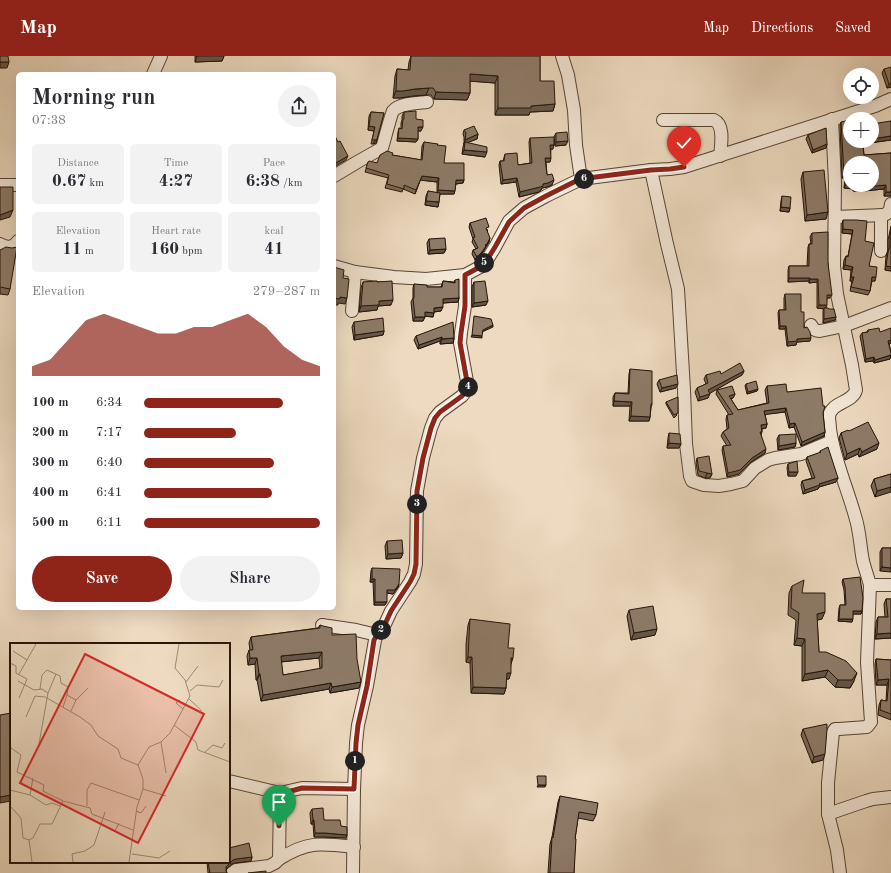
<!DOCTYPE html>
<html lang="en">
<head>
<meta charset="utf-8">
<style>
	:root { --surface:#fff; --page:#f2f2f3; --text:#2b2b33; --muted:#7c7c81; --accent:#8f2418 }
	body { margin:0; font-family:"Old Standard TT",serif; background:var(--page); color:var(--text); height:100vh; display:flex; flex-direction:column; font-size:15px; white-space:nowrap }
	* { box-sizing:border-box; margin:0 }
	p { font-size:13px; color:var(--muted) }
	.icon { flex:none; width:22px; height:22px; fill:none; stroke:currentColor; stroke-width:2; stroke-linecap:round; stroke-linejoin:round }
	.map { position:relative; flex:1; overflow:hidden }
	.panel { position:absolute; left:16px; top:16px; width:320px; height:538px; display:flex; flex-direction:column; background:var(--surface); border-radius:6px; box-shadow:0 4px 16px #0002 }
	.panel>* { flex:none }
	.buttons { position:absolute; left:843px; top:12px; display:grid; gap:8px }
	.buttons a { display:grid; place-items:center; width:36px; height:36px; border-radius:50%; background:var(--surface); box-shadow:0 4px 16px #0002; font-size:20px }
	.pin { position:absolute; display:grid; place-items:center; width:34px; height:34px; color:#fff; margin:-41px -17px; border-radius:50% 50% 50% 0; rotate:-45deg; box-shadow:0 0 4px #0007 }
	.pin .icon { rotate:45deg }
	.km { position:absolute; width:20px; height:20px; margin:-10px; border-radius:50%; background:#222; color:#fff; font-size:11px; line-height:20px; text-align:center }
	.round { display:grid; place-items:center; flex:none; width:42px; height:42px; border-radius:21px; background:var(--page) }
	.headline { display:flex; align-items:center; justify-content:space-between; height:68px; padding:0 16px }
	h1 { font-size:22px; font-weight:700; line-height:30px }
	.metrics { display:grid; grid-template-columns:repeat(3,1fr); gap:6px; height:68px; padding:4px 16px }
	.metrics div { display:grid; align-content:center; border-radius:6px; background:var(--page); text-align:center }
	.metrics b { font-size:17px; font-weight:700 }
	.metrics small { font-size:11px; font-weight:400 }
	.metrics p { font-size:11px }
	.chart { height:112px; padding:8px 16px }
	.chart p { display:flex; justify-content:space-between }
	.chart svg { width:100%; height:72px; margin-top:4px; fill:var(--accent); opacity:.7 }
	.button { display:flex; gap:8px; margin-top:auto; padding:8px 16px }
	.button a { flex:1; height:46px; border-radius:24px; background:var(--accent); color:#fff; font-size:16px; font-weight:700; line-height:46px; text-align:center }
	.button a+a { background:var(--page); color:var(--text) }
	ul { padding:0 16px; list-style:none; font-size:13px }
	li { display:grid; grid-template-columns:64px 48px 1fr; align-items:center; height:30px }
	li i { height:10px; border-radius:5px; background:var(--accent) }
	header { display:flex; align-items:center; gap:24px; box-sizing:border-box; height:56px; padding:0 20px; background:var(--accent); color:#fff }
	header strong { font-size:19px }
	nav { display:flex; gap:22px; margin-inline-start:auto; font-size:14px }
	.map>svg:first-child { display:block }
</style>
</head>
<body>
<header>
<strong>Map</strong>
<nav><a>Map</a><a>Directions</a><a>Saved</a></nav>
</header>
<div class="map">
<svg width="891" height="817" viewBox="0 0 891 817">
	<rect width="100%" height="100%" fill="#eddac0"/>
	<filter id="stains"><feTurbulence type="fractalNoise" baseFrequency=".005" numOctaves="4"/><feColorMatrix values="0 0 0 0 .2 0 0 0 0 .09 0 0 0 0 .02 0 0 0 .5 -.17"/></filter>
	<radialGradient id="worn" r=".72"><stop offset=".6" stop-color="#630" stop-opacity="0"/><stop offset="1" stop-color="#630" stop-opacity=".3"/></radialGradient>
	<g fill="none" stroke-linecap="round" stroke-linejoin="round">
		<defs>
			<g id="minor">
				<path d="M562,0L568,19L574,54L576,89L581,123"/>
				<path d="M153,18L161,0"/>
				<path d="M832,63L835,127L834,210L837,238L852,309L856,334C853,347 830,346 829,361C829,364 830,369 830,373C834,403 847,431 855,460C860,475 860,490 863,505C865,513 868,521 870,529H891"/>
				<path d="M663,64H714C725,69 721,89 720,100"/>
				<path d="M651,114L667,188L678,233L684,334L686,388L690,420L692,425L704,429L719,430L731,428L743,425L755,412L768,404L775,402L801,398L832,385"/>
				<path d="M334,120L359,105L382,92C384,86 391,58 393,55C400,47 417,47 427,46"/>
				<path d="M0,129H18"/>
				<path d="M835,161L884,159C890,156 890,154 891,148"/>
				<path d="M0,188C7,192 13,192 18,185"/>
				<path d="M881,195V159"/>
				<path d="M334,210L355,216L394,221L426,223L465,219L480,211L487,204L495,191L509,165L524,152L546,140L581,123L651,114L670,113L684,111L875,50L891,43"/>
				<path d="M352,255L355,216"/>
				<path d="M811,269C813,273 815,275 820,275L844,270L891,252"/>
				<path d="M322,569L356,574L377,579"/>
				<path d="M229,725L280,737L302,732L354,733"/>
				<path d="M828,758L866,745L873,743L891,741"/>
				<path d="M279,803C308,785 321,787 354,791"/>
				<path d="M232,817L236,814L269,810L275,807L279,803L280,737"/>
				<path d="M353,817L354,733L356,687L358,669L367,630L375,584L377,579L385,568L391,555L410,526L414,518L416,508L417,435L423,402L431,372L435,362L440,356L462,340L466,335L468,331L460,287L461,277L465,250V219"/>
				<path d="M840,817L837,794L828,758V727L833,676L835,673H839L867,671L871,666L867,606L870,529"/>
			</g>
		</defs>
		<use href="#minor" stroke="#564636" stroke-width="14"/>
		<use href="#minor" stroke="#f3e7d6" stroke-width="12"/>
	</g>
	<g fill="#796a59" stroke="#241408" fill-rule="evenodd">
		<path d="M195,0H224L222,5L195,6Z"/>
		<path d="M411,0H540V25L555,48L553,55L530,56L529,59H495V27L470,25V37L467,44L434,43L431,39H426L413,40L400,42H393L395,20L397,13L408,14L409,6Z"/>
		<path d="M884,13L891,31L887,32L882,17Z"/>
		<path d="M850,19V41L846,24L848,20Z"/>
		<path d="M371,56L384,57L376,87L373,88H371L374,75L368,74L369,60Z"/>
		<path d="M404,56L416,63L421,75H418V83L416,86L397,85L398,76L399,72L401,73V67L402,64V60Z"/>
		<path d="M891,65V84L863,88L864,99L891,97V140H884V133L864,135H853V133L844,132L845,122H842L840,70L841,66L850,85Z"/>
		<path d="M464,74L478,78L477,83L466,87L485,101L462,98L463,91L464,87V88V81L463,78Z"/>
		<path d="M556,77L566,89L555,90L554,81Z"/>
		<path d="M808,79L827,88L826,92L812,97L806,83Z"/>
		<path d="M530,82L553,93H551L550,106H546L547,119L552,129L547,131L542,132L541,134L539,136L519,141L516,126L501,128L499,109L500,105H503L505,98L518,109L530,107L529,86Z"/>
		<path d="M424,86L437,89L444,107L464,124L463,127L456,128L454,138H440L438,151L425,149L426,140L428,135L437,137V126L420,124L415,138L403,133L402,136L385,132L388,122L365,116L368,106L377,107L392,99L421,104L422,90Z"/>
		<path d="M803,116L826,163L805,165L801,123Z"/>
		<path d="M782,140L790,152L789,156L780,155L781,145Z"/>
		<path d="M843,164L865,185L869,210L875,225H872L870,235L868,239L850,235L852,225H850L851,214L843,213L844,204L846,200H848L852,178L842,177V168Z"/>
		<path d="M470,167L488,174L487,175L489,186L481,199L475,204L472,198L473,194L476,193L472,186L473,183L469,171Z"/>
		<path d="M891,170V215L885,214L886,200L888,194V184Z"/>
		<path d="M812,177L828,207L830,242H827L826,252L829,253L836,261L835,264L823,267V255L824,253L817,252V226L809,227L808,225L788,226V214L789,210H807L808,191L809,188H811L810,181Z"/>
		<path d="M429,183L446,193L444,197L428,198L427,187Z"/>
		<path d="M0,194L10,233L8,239L0,238Z"/>
		<path d="M455,224L459,242L458,246L443,247L441,255L434,256L433,261L425,260L423,265H413L411,246L413,242V232L414,228L427,231H441L443,225L454,226Z"/>
		<path d="M363,226H377L391,249L378,250L377,254L359,256L361,232Z"/>
		<path d="M474,226L486,249L472,251V231Z"/>
		<path d="M785,238L801,256L804,272L810,285L797,286L796,289L787,290L785,273H779L778,257L779,254H784V242Z"/>
		<path d="M354,266L384,275L383,279L354,284L352,271Z"/>
		<path d="M868,274L880,276L891,287H889L891,297L890,303L874,307L873,305L865,306L860,280L862,277L867,276Z"/>
		<path d="M416,280L454,282L453,287L440,288V285L418,293L414,284Z"/>
		<path d="M630,313L652,348L651,352L650,361L649,365H629L630,350H613V341L615,337H628L629,318Z"/>
		<path d="M744,315L742,319L709,337L708,342L698,345L695,336L697,332L706,328L704,323L706,319L721,318Z"/>
		<path d="M659,324L676,332L660,336L657,328Z"/>
		<path d="M746,328L758,333L757,335L747,338L745,330Z"/>
		<path d="M767,330L787,336L823,357L825,376L824,380L801,390L794,371L789,372L785,356L765,358L767,368L766,372L762,373V376L761,379L765,397L751,406L739,418L727,421L722,394L723,390H727L721,380L723,376L727,373L726,363L727,359H729L716,338L717,334L735,338L733,342L731,343L738,354L767,347L765,334Z"/>
		<path d="M666,346L677,359L674,362L666,348Z"/>
		<path d="M849,375L877,393L859,401L858,398L845,404L839,382L841,377Z"/>
		<path d="M669,377L681,388L679,392H667L668,382Z"/>
		<path d="M779,379L796,387L795,391L778,394L777,383Z"/>
		<path d="M820,395L838,422L836,426L819,431L818,433L803,438L801,429L802,425L812,422L806,405L807,401L820,397Z"/>
		<path d="M697,402L712,418L710,422H705L698,419L696,407Z"/>
		<path d="M788,408L796,420H788L787,412Z"/>
		<path d="M891,418L875,441L871,430L874,423Z"/>
		<path d="M387,485L403,497L401,502L386,503L385,490Z"/>
		<path d="M882,492H891L880,515V496Z"/>
		<path d="M372,512L399,528L398,531L393,538L387,537L385,549H374L373,526H370L371,515Z"/>
		<path d="M843,523L862,555L861,558H853L852,566L838,565L839,552L840,549H845L844,534L842,526Z"/>
		<path d="M792,530L802,537L822,563L817,564L819,596L854,625L850,632L835,631L825,621L802,625V590L794,589L796,564L788,559L789,537Z"/>
		<path d="M886,543H891V582L875,583L876,566L878,561H885L884,548Z"/>
		<path d="M629,554L655,579L631,584L627,560Z"/>
		<path d="M470,563L508,592L511,608L509,623H506V632L504,638L471,637L470,607L466,606V588L468,569Z"/>
		<path d="M320,569L332,579L359,632L330,637L329,633L261,645L257,624H256L255,608L248,609L247,600L249,594H250L249,587L251,581L318,572ZM319,602L320,613L283,619L281,606Z"/>
		<path d="M876,603L891,604V664L878,659L879,649L881,644L886,645L887,629H876L875,608Z"/>
		<path d="M803,673L823,704L812,707L801,679Z"/>
		<path d="M560,740L596,759L593,765L578,762L575,783L574,817H548L550,788L552,781L558,746Z"/>
		<path d="M312,753L324,764L341,770L347,779L346,782L324,781H314L313,768H311L310,757Z"/>
		<path d="M252,801L251,805L235,807L232,808L226,813L227,817H208L207,806H229Z"/>
	</g>
	<g fill="#635649" stroke="#241408">
		<path d="M197,0H224L222,5L195,6Z"/>
		<path d="M0,6H9L7,12H0Z"/>
		<path d="M470,18L498,20L495,27L468,25Z"/>
		<path d="M891,27V31L887,32L889,28Z"/>
		<path d="M429,32L426,39L413,40L400,42H393L396,35Z"/>
		<path d="M436,36L470,37L467,44L434,43Z"/>
		<path d="M555,48L553,55L530,56L529,59H495L498,52L531,50Z"/>
		<path d="M369,70L375,71L374,75L368,74Z"/>
		<path d="M418,71H423L421,75H417Z"/>
		<path d="M478,78L477,83L464,88L465,84Z"/>
		<path d="M891,80V84L861,88L862,85H872V83Z"/>
		<path d="M398,82L418,83L416,86L397,85Z"/>
		<path d="M377,83L376,87L373,88L375,84Z"/>
		<path d="M568,85L566,89L555,90L556,86Z"/>
		<path d="M827,88L826,92L812,97L813,94Z"/>
		<path d="M550,89H554L553,93H549Z"/>
		<path d="M464,94L487,96L485,101L462,98Z"/>
		<path d="M348,100L346,104L334,111V108Z"/>
		<path d="M545,102H551L550,106H544Z"/>
		<path d="M844,118H847L845,122H842Z"/>
		<path d="M422,120L439,122L437,126L420,124L415,138Z"/>
		<path d="M517,122L516,126L501,128L503,124Z"/>
		<path d="M456,124H464L463,127L455,128H454Z"/>
		<path d="M554,124L552,129L547,131L542,132L541,134L539,136L519,141L520,136Z"/>
		<path d="M846,128H850V129H854L853,133L844,132Z"/>
		<path d="M886,129L884,133L864,135H853L854,131Z"/>
		<path d="M438,134L455,135L454,138H437Z"/>
		<path d="M886,136H891V140H884Z"/>
		<path d="M426,145L439,146L438,151L425,149Z"/>
		<path d="M781,151L790,152L789,156L780,155Z"/>
		<path d="M13,154L10,161L0,164V159Z"/>
		<path d="M828,156L826,163L805,165L807,159Z"/>
		<path d="M843,173L853,174L852,178L842,177Z"/>
		<path d="M490,182L489,186L481,199L475,204L485,189Z"/>
		<path d="M446,193L444,197L428,198L430,194Z"/>
		<path d="M845,209L853,211L851,214L843,213Z"/>
		<path d="M886,210L891,211V215L885,214Z"/>
		<path d="M851,221H854L852,225H850Z"/>
		<path d="M872,221H876L875,225H871Z"/>
		<path d="M789,222H810L808,225L788,226Z"/>
		<path d="M810,223H818L817,226L809,227Z"/>
		<path d="M827,239H832L830,242H826Z"/>
		<path d="M340,241L347,242L345,248L338,247V249H334V242Z"/>
		<path d="M459,242L458,246L442,247L443,243Z"/>
		<path d="M393,244L391,249L378,250L377,254L359,256L361,250L379,245Z"/>
		<path d="M488,245L486,249L472,251L474,247Z"/>
		<path d="M819,249H827L825,253L817,252Z"/>
		<path d="M443,251L441,255L433,256L434,252Z"/>
		<path d="M425,256L434,257L433,261L423,260Z"/>
		<path d="M415,261H425L423,265H413Z"/>
		<path d="M836,261L835,264L823,267L824,263Z"/>
		<path d="M493,269V271L482,276L483,274Z"/>
		<path d="M780,270H786L785,273H779Z"/>
		<path d="M384,275L383,279L354,284L355,279Z"/>
		<path d="M472,279L482,280V282L471,281Z"/>
		<path d="M442,281L440,285L418,293L419,289Z"/>
		<path d="M454,282L453,287L440,288L442,283Z"/>
		<path d="M811,282L810,285L797,286L796,289L787,290L788,286L797,283Z"/>
		<path d="M891,284V287L887,288L888,285Z"/>
		<path d="M891,299L890,303L874,307L875,304Z"/>
		<path d="M874,301L873,305L865,306L866,303Z"/>
		<path d="M744,315L742,319L707,339L708,334Z"/>
		<path d="M678,328L676,332L660,336L662,332Z"/>
		<path d="M758,333L757,335L747,338L748,336Z"/>
		<path d="M710,338L708,342L698,345L700,341Z"/>
		<path d="M735,338L733,342L728,344L729,340Z"/>
		<path d="M614,345L632,346L630,350H613Z"/>
		<path d="M786,352L785,356L762,359L764,355Z"/>
		<path d="M631,360L650,361L649,365H629Z"/>
		<path d="M795,367L794,371L789,372L790,368Z"/>
		<path d="M767,368L766,372L759,373L761,369Z"/>
		<path d="M825,376L824,380L801,390L802,386Z"/>
		<path d="M669,387L681,388L679,392H667Z"/>
		<path d="M796,387L795,391L778,394L779,390Z"/>
		<path d="M879,387L877,393L859,401L862,396Z"/>
		<path d="M860,392L858,398L845,404L847,398Z"/>
		<path d="M766,393L765,397L751,406L739,418L727,421L728,417Z"/>
		<path d="M789,416H798L796,420H788Z"/>
		<path d="M707,417L712,418L710,422H705Z"/>
		<path d="M838,422L836,426L819,431L818,433L803,438L805,434L819,428Z"/>
		<path d="M891,431V436L875,441L877,435Z"/>
		<path d="M403,497L401,502L386,503L388,498Z"/>
		<path d="M882,511L891,512V516L880,515Z"/>
		<path d="M372,523H375L373,526H370Z"/>
		<path d="M399,528L398,531L393,538L386,537L387,534Z"/>
		<path d="M375,546H387L385,549H374Z"/>
		<path d="M853,555H862L861,558H852Z"/>
		<path d="M825,556L822,563L814,565L817,558Z"/>
		<path d="M839,563H853L852,566L838,565Z"/>
		<path d="M657,573L655,579L631,584L634,577Z"/>
		<path d="M891,577V582L875,583L877,578Z"/>
		<path d="M797,582L805,583L802,590L794,589Z"/>
		<path d="M322,596L319,602L279,606L281,600Z"/>
		<path d="M468,601H472L470,607L466,606Z"/>
		<path d="M250,602H257L255,608L248,609Z"/>
		<path d="M511,602H513L511,608Z"/>
		<path d="M828,614L825,621L802,625L805,618Z"/>
		<path d="M507,617H511L509,623H504Z"/>
		<path d="M857,617L854,625L850,632L835,631L838,624Z"/>
		<path d="M259,618H260L257,624H256Z"/>
		<path d="M889,623L887,629H876L878,624Z"/>
		<path d="M361,626L359,632L330,637L332,631Z"/>
		<path d="M331,627L329,633L261,645L263,639Z"/>
		<path d="M473,631L506,632L504,638L471,637Z"/>
		<path d="M825,698L823,704L812,707L814,701Z"/>
		<path d="M538,729H546L545,731H537Z"/>
		<path d="M11,739V745L0,747V741Z"/>
		<path d="M313,764H314L313,768H311Z"/>
		<path d="M315,777H325L347,779L346,782L324,781H314Z"/>
		<path d="M252,801L251,805L235,807L232,808L225,814L226,811L233,804L236,803Z"/>
	</g>
	<g fill="#8d7b68" stroke="#241408" fill-rule="evenodd">
		<path d="M0,0H8L9,6H0Z"/>
		<path d="M411,0H540V25H554L555,48L531,50V52H498V20L470,18V37L436,36L433,32H429L415,33L403,35H396L397,13L410,14Z"/>
		<path d="M891,11V27L889,28L884,13Z"/>
		<path d="M867,16L868,19H851Z"/>
		<path d="M850,19V29L848,20Z"/>
		<path d="M416,55V63L423,64V71H418V83L398,82L399,72L402,73L403,63H404V56Z"/>
		<path d="M371,56L384,57L377,83L375,84H372L375,71L369,70Z"/>
		<path d="M850,64V85H862L864,99L891,97V136H886V129L866,131H854V129H872V107H850V128H846L847,118H844L841,66Z"/>
		<path d="M891,65V80L872,83V68Z"/>
		<path d="M474,70L478,78L465,84L466,77L464,74Z"/>
		<path d="M826,72L827,88L813,94L808,79Z"/>
		<path d="M567,76L568,85L556,86V77Z"/>
		<path d="M334,78L338,86L340,85L348,100L334,108Z"/>
		<path d="M554,81V89H550L551,102H545L547,119L552,118L554,124L548,127L543,128V130L540,131L520,136L517,122L503,124L500,105H504L505,98L517,97L518,109L532,107L530,82Z"/>
		<path d="M424,86L438,88L437,89L446,90L444,107H464V124H456V125L455,135L438,134L439,122L422,120L416,134L404,129V133L387,128L389,119L366,112L368,106L369,105L377,107L380,99L387,95L393,97L392,99L422,104Z"/>
		<path d="M465,86L487,91V96L464,94Z"/>
		<path d="M824,114L828,156L807,159L803,116Z"/>
		<path d="M0,131H13V154L0,159Z"/>
		<path d="M428,135L440,137L439,146L426,145Z"/>
		<path d="M782,140L791,141L790,152L781,151Z"/>
		<path d="M486,162L489,171L486,172L490,182L487,188L485,189L486,190L482,196L477,201L473,194L478,192L473,182L475,181L470,167Z"/>
		<path d="M843,164H856L867,165L865,185L874,187L869,210L877,211L876,221H872L870,235L851,231L854,221H851L853,211L845,209L846,200L848,201L853,174L843,173Z"/>
		<path d="M891,175V211L886,210L888,196L890,191V180Z"/>
		<path d="M828,176V207L832,239H827V249H819L818,223H810V222H789V210H809V188H812V177Z"/>
		<path d="M445,182L446,193L430,194L429,183Z"/>
		<path d="M6,191L12,192L17,191L10,233L0,231V194Z"/>
		<path d="M334,211L344,214L343,222L349,223L347,242L340,241V243L334,242Z"/>
		<path d="M459,223V242L443,243V251L434,252V257L425,256V261H415L413,242H414V228L427,229V231H442L443,225L455,227V224Z"/>
		<path d="M377,225V226L392,225L393,244L379,245V249L361,250L363,226Z"/>
		<path d="M485,225L488,245L474,247V226Z"/>
		<path d="M785,238H801V256H804V272L807,271L810,276L811,282L797,283V285L788,286L786,270H780L779,254H786Z"/>
		<path d="M824,252H828L829,253H834L836,261L824,263Z"/>
		<path d="M474,260L491,263L493,269L483,274L482,280L472,279Z"/>
		<path d="M383,262L384,275L355,279L354,266Z"/>
		<path d="M453,266L454,282L442,283V281L419,289L416,280Z"/>
		<path d="M879,272L880,276L891,272V284L888,285L891,297V299L875,304L874,301L866,303L862,277L868,276V274Z"/>
		<path d="M740,307L744,315L708,334L710,338L700,341L697,332L708,327L706,319L720,315L721,318Z"/>
		<path d="M630,313L652,315V348H651L650,361L631,360L632,346L614,345L615,337L629,338Z"/>
		<path d="M677,319L678,328L662,332L659,324Z"/>
		<path d="M756,325L758,333L748,336L746,328Z"/>
		<path d="M786,328L787,336L821,332L823,350H825L823,357L825,376L802,386L795,367L790,368L786,352L764,355L767,368L761,369L762,376H760L766,393L752,402L740,414L728,417L723,390L731,389L723,376L729,372L727,359L733,358L717,334L732,330L735,338L729,340L738,354L769,347L767,330Z"/>
		<path d="M678,341V357L674,359L666,346Z"/>
		<path d="M868,366L879,387L862,396L860,392L847,398L841,377L848,374L849,375Z"/>
		<path d="M669,377L680,378L681,388L669,387Z"/>
		<path d="M796,378V387L779,390V379Z"/>
		<path d="M828,391L838,422L819,428L820,429L805,434L802,425L815,422L807,401L821,396L820,395Z"/>
		<path d="M709,400L712,418L707,417L699,415L697,402Z"/>
		<path d="M797,405L798,416H789L788,408Z"/>
		<path d="M891,418V431L877,435L874,423Z"/>
		<path d="M402,484L403,497L388,498L387,485Z"/>
		<path d="M882,492H891V512L882,511Z"/>
		<path d="M372,512L400,513L399,528L395,534H387V546H375V523H372Z"/>
		<path d="M860,521L863,542L862,555H853V563H839L840,549H846L845,531L843,523Z"/>
		<path d="M804,524L802,537H825V556L817,558L819,596H826L846,605L857,617L852,624H838L828,614L805,618V583L797,582L799,557L791,552L792,530Z"/>
		<path d="M886,543H891V577L877,578L878,561H888Z"/>
		<path d="M653,550L657,573L634,577L629,554Z"/>
		<path d="M470,563L510,568L508,592H514L513,602H511V617H507L506,632L473,631L472,601H468Z"/>
		<path d="M320,569L323,570L332,572V579L356,578L357,603L361,626L332,631L331,627L263,639L260,618H259L257,602H250L249,594H253L251,581L320,572ZM322,596V612L283,619L281,600Z"/>
		<path d="M876,603L891,604V658L880,654L881,644L887,645L889,623L878,624Z"/>
		<path d="M11,657V739L0,741V659Z"/>
		<path d="M827,668V673L825,698L814,701L803,673Z"/>
		<path d="M537,720H546V729H538Z"/>
		<path d="M560,740L598,747L596,759L579,756L575,783H576L574,817H550L552,781L553,782Z"/>
		<path d="M323,752L324,764H340L341,770L347,771V779L325,777H315L314,764H313L312,753Z"/>
		<path d="M249,787L252,801L236,803L233,804L226,811V815L227,817H210L208,806H229V792Z"/>
		<path d="M266,815V817H248Z"/>
	</g>
	<g fill="none" stroke-linecap="round" stroke-linejoin="round">
		<defs>
			<path id="route" d="M279,770L280,738L302,732L354,733L356,687L358,669L367,630L374,584L377,579L385,568L391,555L410,526L414,518L416,508L417,435L423,402L431,372L435,362L440,356L462,340L466,335L468,331L460,287L461,277L465,250V219L480,211L487,204L495,191L509,166L524,152L546,140L580,123L651,114L670,113L684,111"/>
		</defs>
		<use href="#route" stroke="#fff" stroke-width="8"/>
		<use href="#route" stroke="#8f2418" stroke-width="5"/>
	</g>
	<g transform="translate(10 587)">
		<rect width="220" height="220" fill="#eddac0"/>
		<path fill="none" stroke="#9d8b76" stroke-width="1" d="M3,8L17,17M0,20L6,23V30M6,30L17,36L9,55M9,31L26,1M8,38L24,47L32,46L38,50L29,101M176,39L188,23M30,46L32,32L37,27L50,33L51,40L58,44L57,52L66,57M180,48L187,42L209,44L213,37M38,50L46,31M179,56L192,68M170,57L166,60L173,66M53,64L57,52M61,68L66,57L78,45M16,74L25,53L35,54L70,74L81,82L88,93L108,106L111,115L128,122M164,82L186,99L188,107L220,119M151,99L156,130M0,101L1,105L11,112L7,129L34,142L33,148L53,158M195,109L203,102L212,105L215,100M133,146L156,153M0,147L20,152L36,162L42,160L50,163M20,152L23,135M0,163L11,175L13,195L19,197M77,163V147L81,140L129,157M126,168L131,170L136,163M108,190L105,188L109,180M122,211L149,215L160,208M22,219L19,197L23,195L30,181H42L53,158L80,165L82,171L123,187M63,219L62,211L75,208L84,202L95,169M119,219L127,164L133,146V136L128,122L139,104L151,99L160,90L180,53L175,37L165,25L169,1"/>
		<path fill="#d62828" fill-opacity="0.15" stroke="#d62828" stroke-width="2" d="M75,11L194,71L128,200L10,140Z"/>
		<rect width="220" height="220" fill="none" stroke="#241408" stroke-width="2"/>
	</g>
	<rect width="100%" height="100%" filter="url(#stains)"/>
	<rect width="100%" height="100%" fill="url(#worn)"/>
</svg>
<div class="buttons">
<a><svg class="icon" aria-label="locate" viewBox="0 0 24 24"><circle cx="12" cy="12" r="6"/><path d="M12 2v4M12 18v4M2 12h4M18 12h4"/></svg></a>
<a>+</a>
<a>−</a>
</div>
<div class="pin" style="left:279px;top:770px;background:#1e9e55"><svg class="icon" aria-label="arrive" viewBox="0 0 24 24"><path d="M6 21V4h12l-3 4 3 4H6"/></svg></div>
<div class="pin" style="left:684px;top:111px;background:#d93025"><svg class="icon" aria-label="check" viewBox="0 0 24 24"><path d="M5 12l5 5 9-10"/></svg></div>
<b class="km" style="left:355px;top:705px">1</b>
<b class="km" style="left:381px;top:574px">2</b>
<b class="km" style="left:417px;top:448px">3</b>
<b class="km" style="left:468px;top:331px">4</b>
<b class="km" style="left:484px;top:207px">5</b>
<b class="km" style="left:584px;top:123px">6</b>
<section class="panel">
<div class="headline"><div><h1>Morning run</h1><p>07:38</p></div><a class="round"><svg class="icon" aria-label="share" viewBox="0 0 24 24"><path d="M12 15V3M7 8l5-5 5 5M5 13v7h14v-7"/></svg></a></div>
<div class="metrics">
<div><p>Distance</p><b>0.67<small> km</small></b></div>
<div><p>Time</p><b>4:27</b></div>
<div><p>Pace</p><b>6:38<small> /km</small></b></div>
</div>
<div class="metrics">
<div><p>Elevation</p><b>11<small> m</small></b></div>
<div><p>Heart rate</p><b>160<small> bpm</small></b></div>
<div><p>kcal</p><b>41</b></div>
</div>
<div class="chart"><p><span>Elevation</span>279–287 m</p>
<svg viewBox="0 0 160 44" preserveAspectRatio="none"><path d="M0 44V38L10 34L20 22L30 10L40 6L50 10L60 14L70 18L80 18L90 14L100 14L110 10L120 6L130 14L140 26L150 34L160 38V44z"/></svg>
</div>
<ul>
<li><b>100 m</b>6:34<i style="width:79%"></i></li>
<li><b>200 m</b>7:17<i style="width:52%"></i></li>
<li><b>300 m</b>6:40<i style="width:74%"></i></li>
<li><b>400 m</b>6:41<i style="width:73%"></i></li>
<li><b>500 m</b>6:11<i style="width:100%"></i></li>
</ul>
<div class="button"><a>Save</a><a>Share</a></div>
</section>
</div>
</body>
</html>
